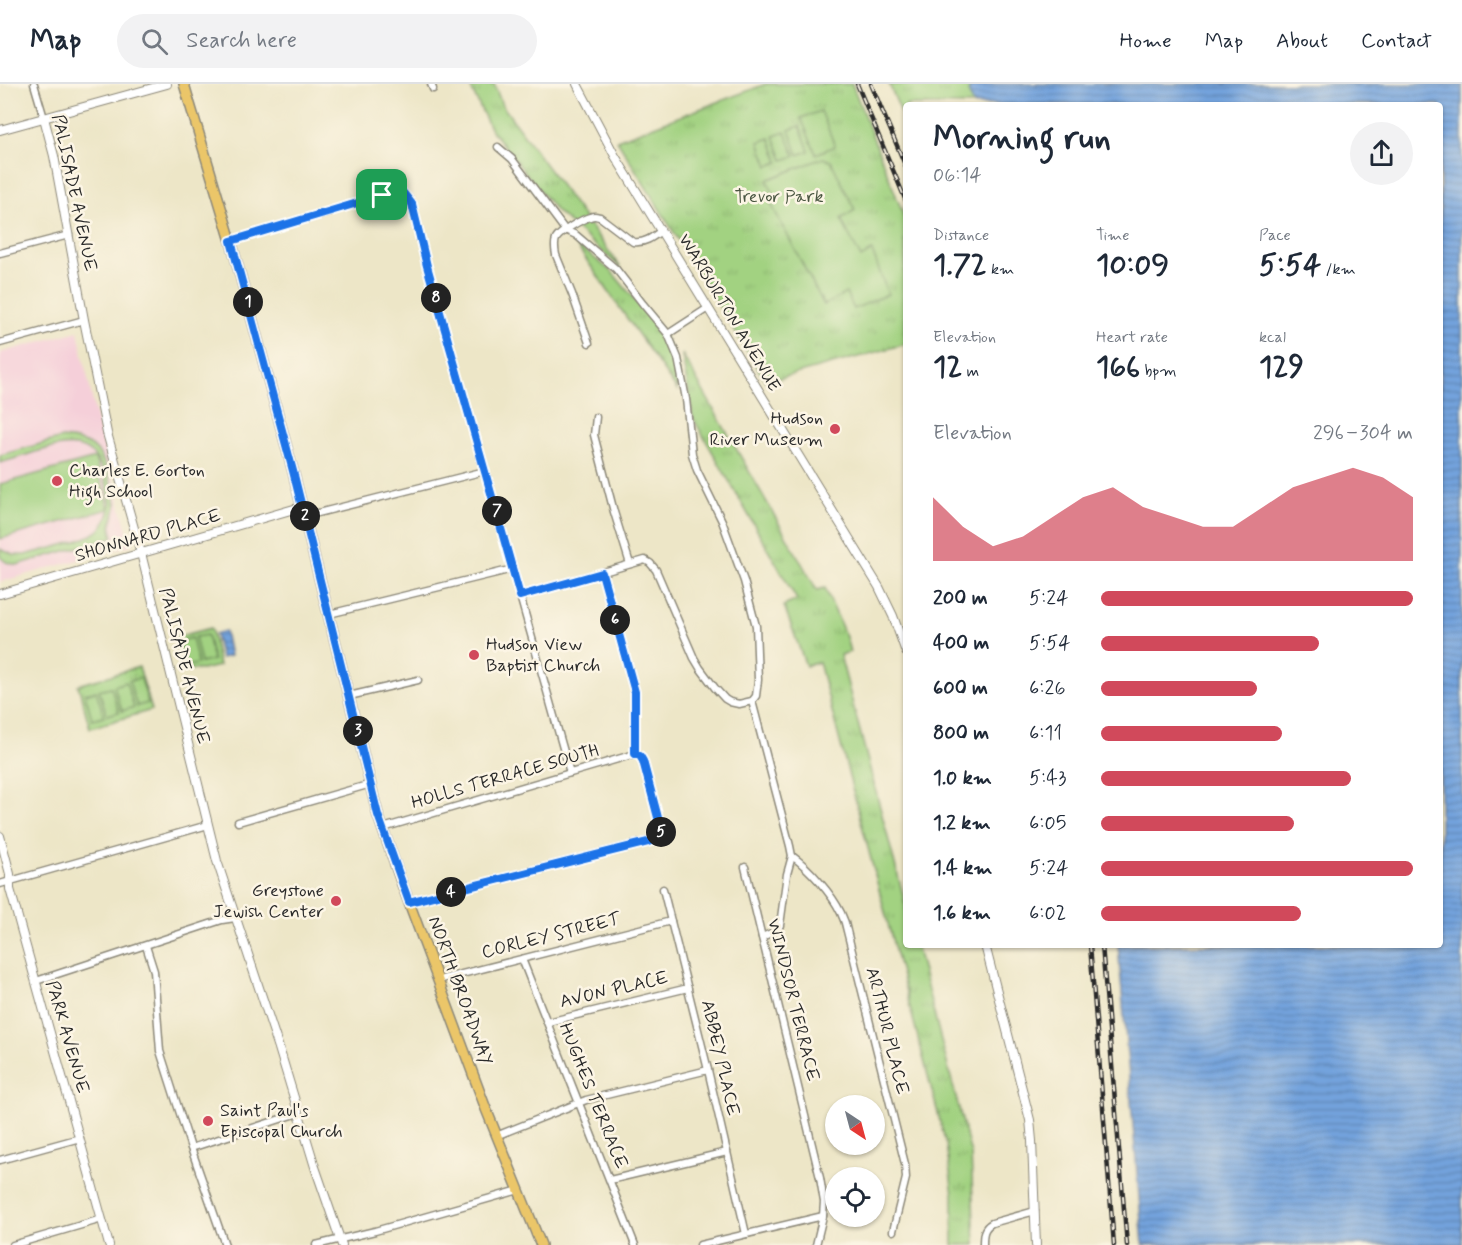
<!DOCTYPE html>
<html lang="en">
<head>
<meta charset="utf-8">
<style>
	:root { --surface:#fff; --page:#f2f2f3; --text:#1f2937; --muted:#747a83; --line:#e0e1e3; --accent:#d1495b }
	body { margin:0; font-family:Mynerve,sans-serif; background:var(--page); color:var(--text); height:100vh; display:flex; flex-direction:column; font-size:22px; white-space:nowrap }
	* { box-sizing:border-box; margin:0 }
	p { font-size:20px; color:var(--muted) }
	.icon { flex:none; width:33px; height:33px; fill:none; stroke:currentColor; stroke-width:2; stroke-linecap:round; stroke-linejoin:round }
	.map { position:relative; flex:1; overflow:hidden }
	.drawer { position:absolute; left:903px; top:18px; width:540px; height:846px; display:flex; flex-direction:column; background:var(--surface); border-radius:6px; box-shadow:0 2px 4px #0004 }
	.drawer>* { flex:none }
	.needle { width:39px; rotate:144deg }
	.fabs { position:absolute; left:825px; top:1011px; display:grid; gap:12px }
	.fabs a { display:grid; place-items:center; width:60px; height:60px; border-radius:50%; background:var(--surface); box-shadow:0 2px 4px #0004; font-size:30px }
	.pin { position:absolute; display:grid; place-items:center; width:51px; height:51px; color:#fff; margin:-26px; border-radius:12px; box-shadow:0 3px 9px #0006 }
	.km { position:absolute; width:30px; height:30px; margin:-15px; border-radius:50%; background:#222; color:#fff; font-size:16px; line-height:30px; text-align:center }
	.round { display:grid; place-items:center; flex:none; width:63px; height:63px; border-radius:32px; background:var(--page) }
	.summary { display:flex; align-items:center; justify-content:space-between; height:102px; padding:0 30px }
	h1 { font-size:33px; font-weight:700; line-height:45px }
	.metrics { display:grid; grid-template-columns:repeat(3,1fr); gap:9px; height:102px; padding:6px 30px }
	.metrics div { display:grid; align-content:center }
	.metrics b { font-size:30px; font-weight:700 }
	.metrics small { font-size:16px; font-weight:400 }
	.metrics p { font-size:16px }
	.chart { height:168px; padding:12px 30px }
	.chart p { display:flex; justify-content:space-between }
	.chart svg { width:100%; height:108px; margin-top:6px; fill:var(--accent); opacity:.7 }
	ul { padding:0 30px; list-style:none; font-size:20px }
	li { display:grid; grid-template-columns:96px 72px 1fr; align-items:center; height:45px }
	li i { height:15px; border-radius:8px; background:var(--accent) }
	header { display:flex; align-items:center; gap:36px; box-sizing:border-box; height:84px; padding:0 30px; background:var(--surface); border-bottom:2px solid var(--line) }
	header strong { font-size:28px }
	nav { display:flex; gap:33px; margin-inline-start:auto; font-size:21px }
	.search { width:420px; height:54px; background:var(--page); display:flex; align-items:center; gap:15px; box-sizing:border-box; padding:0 21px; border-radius:33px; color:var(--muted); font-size:22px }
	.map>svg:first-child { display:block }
</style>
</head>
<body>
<header>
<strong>Map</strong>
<div class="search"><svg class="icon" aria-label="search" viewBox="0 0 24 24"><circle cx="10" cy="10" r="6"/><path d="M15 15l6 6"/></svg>Search here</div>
<nav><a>Home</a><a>Map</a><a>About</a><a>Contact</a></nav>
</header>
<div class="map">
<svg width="1462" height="1161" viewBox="0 0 1462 1161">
	<defs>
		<pattern id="park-tufts" width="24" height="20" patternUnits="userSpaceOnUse" patternTransform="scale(1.5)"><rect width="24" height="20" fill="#a2d281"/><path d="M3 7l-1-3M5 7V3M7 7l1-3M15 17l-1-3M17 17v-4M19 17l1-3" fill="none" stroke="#8cb470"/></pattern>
		<pattern id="water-rules" width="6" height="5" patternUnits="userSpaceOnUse" patternTransform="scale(1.5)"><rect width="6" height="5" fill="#73a3dd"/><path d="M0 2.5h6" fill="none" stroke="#5f85b3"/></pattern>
	</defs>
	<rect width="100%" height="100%" fill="#fcf5e5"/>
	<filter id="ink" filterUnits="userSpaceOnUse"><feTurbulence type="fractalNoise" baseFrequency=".0167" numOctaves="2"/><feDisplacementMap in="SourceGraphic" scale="12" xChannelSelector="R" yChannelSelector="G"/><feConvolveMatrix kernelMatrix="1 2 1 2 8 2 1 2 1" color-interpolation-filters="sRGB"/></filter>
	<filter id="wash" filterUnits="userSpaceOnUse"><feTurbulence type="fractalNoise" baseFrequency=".008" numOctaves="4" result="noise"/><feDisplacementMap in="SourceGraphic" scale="24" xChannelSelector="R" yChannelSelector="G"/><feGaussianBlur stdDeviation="1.35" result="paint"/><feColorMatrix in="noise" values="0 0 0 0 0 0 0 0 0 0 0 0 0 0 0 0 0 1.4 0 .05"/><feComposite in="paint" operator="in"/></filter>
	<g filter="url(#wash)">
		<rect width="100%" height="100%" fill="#ede6c7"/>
		<path fill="#f5cfd9" d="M78,247L96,333L131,461L0,498V269Z"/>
		<g fill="url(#park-tufts)" stroke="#667e56" stroke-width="1.5">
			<path d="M469,0H494L502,21L621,184L557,128L491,46Z"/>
			<path d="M766,0H852L906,137V260L766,298L617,56Z"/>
			<path d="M889,0H973L968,7L974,21H906V40Z"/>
			<path d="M574,158L612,188L663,250L678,286L677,306Z"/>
			<path d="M682,270L817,506L825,504L846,553L850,568L840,571L906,822V861H916L971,1070L975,1161H953V1110L946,1060L819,578L806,582L784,522L797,516L693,334Z"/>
			<path d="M211,544L219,582L202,586L183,585L176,553Z"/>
			<path d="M139,583L152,626L90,644L78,601Z"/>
		</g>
		<g fill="#a2d281" stroke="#667e56" stroke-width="1.5">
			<path d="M821,27L835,62L816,70L801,34Z"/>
			<path d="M800,42L809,67L798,71L789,46Z"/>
			<path d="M785,48L795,72L783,76L774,52Z"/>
			<path d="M770,54L779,78L768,82L759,58Z"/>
			<path d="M823,74L831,77L855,126L841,135L861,174L872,167L888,210L854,225L846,209L824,221L767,112L773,109L767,96Z"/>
			<path d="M62,354C96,357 103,368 111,399C113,406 116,415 116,422C115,437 108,436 113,453L17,481L6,478L0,473V465L14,471H25C42,466 87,457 99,446C110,435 112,421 108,407C105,396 103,383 95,373C80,354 55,363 35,368C24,372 12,375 0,379V371Z"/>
			<path d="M95,374L109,425L0,455V400Z"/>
			<path d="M207,551L213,576L201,579L195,553Z"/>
			<path d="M192,554L198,580L186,582L180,557Z"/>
			<path d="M141,594L148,619L137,622L129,597Z"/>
			<path d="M126,598L134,623L122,627L114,602Z"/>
			<path d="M111,603L119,628L107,631L99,606Z"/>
			<path d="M96,607L104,632L92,635L85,610Z"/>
		</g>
		<g fill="url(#water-rules)" stroke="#4f6784" stroke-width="1.5">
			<path d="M973,0H1462V1161H1143L1118,861H1440V21H974L968,7Z"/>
			<path d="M225,547L230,572L221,574L215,550Z"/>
		</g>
	</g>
	<g filter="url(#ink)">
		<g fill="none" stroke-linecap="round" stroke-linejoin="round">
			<defs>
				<g id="minor">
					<path d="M34,0L44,34"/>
					<path d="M431,0L433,5"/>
					<path d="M498,63L512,75L565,146L576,151L616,185L643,220L668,250L678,274L686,315L692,370L697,386L722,437L744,497L756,542L758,596L756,612L752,617L739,620L730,618L725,615L715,604L700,584L694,574L656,486L650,479L645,476L520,512"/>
					<path d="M231,157L364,117L394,106L401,105L412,120L427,182L570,689"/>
					<path d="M0,169L69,151"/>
					<path d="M668,250L708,224"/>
					<path d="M0,259L84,236"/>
					<path d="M589,259L572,210L556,171C555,166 554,160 556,155C560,148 582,135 590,133C595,131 594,132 600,133L633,158C644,160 653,153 661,147"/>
					<path d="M596,333L594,351L614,428L630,480"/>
					<path d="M303,427L314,430L485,387"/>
					<path d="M602,489L635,608V670"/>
					<path d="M329,530L513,485"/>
					<path d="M349,612L418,596"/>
					<path d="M752,617L790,762L792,772L787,790L780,841L778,846L762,853"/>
					<path d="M238,738L371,700"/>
					<path d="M383,744L635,670"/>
					<path d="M792,772C809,784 832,810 841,829C844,835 846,841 847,847L905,1080L906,1094L893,1147"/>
					<path d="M745,783L820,1094L824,1118L823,1132L816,1161"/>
					<path d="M0,800L208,741"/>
					<path d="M663,805L708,986L746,1150"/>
					<path d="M409,818L657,755L660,751L661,745L643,677L640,672L635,670"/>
					<path d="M146,862L154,887L160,967L191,1064L225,1161"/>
					<path d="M522,875L635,1161"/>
					<path d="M438,896L671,837"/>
					<path d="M36,897L222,836L235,834"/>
					<path d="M548,938L688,904"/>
					<path d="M496,1052L586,1016L708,986"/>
					<path d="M191,1064L299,1029"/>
					<path d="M0,1076L80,1054"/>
					<path d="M610,1096L727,1068"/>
					<path d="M13,1161L102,1135"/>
					<path d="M316,1161L375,1147L519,1106"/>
					<path d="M700,1161L823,1132"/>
					<path d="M983,1161C983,1151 983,1144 992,1139L1035,1127"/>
				</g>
				<g id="tertiary">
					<path d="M577,0L615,72L879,503L893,532L906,568"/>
					<path d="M44,34L54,72L84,236L107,349L141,469L217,777L279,964L315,1083L342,1161"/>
					<path d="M0,46L167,0"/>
					<path d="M0,510L294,425L303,427"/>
					<path d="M0,752L10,790V805L109,1161"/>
					<path d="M985,861L1030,1036L1032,1057L1036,1161"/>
				</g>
				<path id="primary" d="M184,0L231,157L293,387L378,731L401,797L486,1025L541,1161"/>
			</defs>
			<use href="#minor" stroke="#8c8879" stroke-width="9"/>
			<use href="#tertiary" stroke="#8c8879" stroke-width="10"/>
			<use href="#primary" stroke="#8c8879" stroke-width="12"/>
			<use href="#minor" stroke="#fff" stroke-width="6"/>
			<use href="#tertiary" stroke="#fff" stroke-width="8"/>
			<use href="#primary" stroke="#ebc669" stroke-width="9"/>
			<defs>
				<g id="rail">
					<path d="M857,0L906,117"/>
					<path d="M871,0L906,83"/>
					<path d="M1090,861L1114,1161"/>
					<path d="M1102,861L1127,1161"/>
				</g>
			</defs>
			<use href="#rail" stroke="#2b2b2b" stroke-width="4.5"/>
			<use href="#rail" stroke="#fcf5e5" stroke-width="2" stroke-dasharray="7" stroke-linecap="butt"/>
		</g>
	</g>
	<g fill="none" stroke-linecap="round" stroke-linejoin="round" filter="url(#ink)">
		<defs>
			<path id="route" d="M400,105L412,120L427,182L520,512L602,489L635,608V670L640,672L643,677L661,745C660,754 656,755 648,758L409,818L378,731L293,387L231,157L364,117L394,106Z"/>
		</defs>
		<use href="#route" stroke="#fff" stroke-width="12"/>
		<use href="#route" stroke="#1a73e8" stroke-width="8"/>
	</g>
	<g fill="#d1495b" stroke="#fcf5e5" stroke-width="2">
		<circle cx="835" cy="345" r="6"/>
		<circle cx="57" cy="397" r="6"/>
		<circle cx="474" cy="571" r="6"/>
		<circle cx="336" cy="817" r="6"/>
		<circle cx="208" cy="1037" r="6"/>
	</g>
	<g text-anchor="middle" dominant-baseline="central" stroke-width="5" stroke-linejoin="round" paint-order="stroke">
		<g font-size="18" fill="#2b2b2b" stroke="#fcf5e5">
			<text transform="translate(74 109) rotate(78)">PALISADE AVENUE</text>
			<text transform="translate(729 229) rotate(59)">WARBURTON AVENUE</text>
			<text transform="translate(148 452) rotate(-16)">SHONNARD PLACE</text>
			<text transform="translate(184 582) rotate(76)">PALISADE AVENUE</text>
			<text transform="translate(505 693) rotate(-16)">HOLLS TERRACE SOUTH</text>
			<text transform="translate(551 852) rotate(-14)">CORLEY STREET</text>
			<text transform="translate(614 906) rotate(-13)">AVON PLACE</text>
			<text transform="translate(460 907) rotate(70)">NORTH BROADWAY</text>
			<text transform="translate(793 916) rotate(76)">WINDSOR TERRACE</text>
			<text transform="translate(887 947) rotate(76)">ARTHUR PLACE</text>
			<text transform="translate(67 953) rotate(74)">PARK AVENUE</text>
			<text transform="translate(720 974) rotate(77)">ABBEY PLACE</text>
			<text transform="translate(593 1012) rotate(68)">HUGHES TERRACE</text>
		</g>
		<g font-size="18" fill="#495540" stroke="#fcf5e5">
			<text x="779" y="113">Trevor Park</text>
		</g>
		<g font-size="18" fill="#2b2b2b" stroke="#fcf5e5" text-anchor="start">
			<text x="823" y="335" text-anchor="end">Hudson<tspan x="823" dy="21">River Museum</tspan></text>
			<text x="69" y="387">Charles E. Gorton<tspan x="69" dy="21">High School</tspan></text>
			<text x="486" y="561">Hudson View<tspan x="486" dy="21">Baptist Church</tspan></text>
			<text x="324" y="807" text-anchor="end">Greystone<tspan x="324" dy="21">Jewish Center</tspan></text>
			<text x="220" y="1027">Saint Paul's<tspan x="220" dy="21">Episcopal Church</tspan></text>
		</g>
	</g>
</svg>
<div class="fabs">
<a><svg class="needle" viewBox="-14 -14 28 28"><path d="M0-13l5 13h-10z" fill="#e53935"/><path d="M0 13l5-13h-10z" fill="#747a83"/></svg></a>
<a><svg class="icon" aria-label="locate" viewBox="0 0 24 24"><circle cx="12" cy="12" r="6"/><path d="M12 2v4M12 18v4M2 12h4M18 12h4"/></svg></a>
</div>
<div class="pin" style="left:382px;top:111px;background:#1e9e55"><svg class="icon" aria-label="arrive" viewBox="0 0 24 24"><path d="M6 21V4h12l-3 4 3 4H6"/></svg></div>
<b class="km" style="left:248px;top:218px">1</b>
<b class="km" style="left:305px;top:432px">2</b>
<b class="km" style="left:358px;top:647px">3</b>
<b class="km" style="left:451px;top:808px">4</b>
<b class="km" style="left:661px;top:748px">5</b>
<b class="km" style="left:615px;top:536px">6</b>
<b class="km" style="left:497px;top:427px">7</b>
<b class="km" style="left:436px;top:214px">8</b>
<section class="drawer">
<div class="summary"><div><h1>Morning run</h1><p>06:14</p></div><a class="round"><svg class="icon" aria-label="share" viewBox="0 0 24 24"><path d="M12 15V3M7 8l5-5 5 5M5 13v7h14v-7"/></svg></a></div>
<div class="metrics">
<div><p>Distance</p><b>1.72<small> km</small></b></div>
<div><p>Time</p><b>10:09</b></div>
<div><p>Pace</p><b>5:54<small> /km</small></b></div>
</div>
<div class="metrics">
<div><p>Elevation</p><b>12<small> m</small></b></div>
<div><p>Heart rate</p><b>166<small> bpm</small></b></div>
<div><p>kcal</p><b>129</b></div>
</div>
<div class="chart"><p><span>Elevation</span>296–304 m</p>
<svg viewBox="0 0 160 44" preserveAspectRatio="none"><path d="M0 44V18L10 30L20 38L30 34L40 26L50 18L60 14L70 22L80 26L90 30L100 30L110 22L120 14L130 10L140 6L150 10L160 18V44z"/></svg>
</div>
<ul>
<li><b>200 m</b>5:24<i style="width:100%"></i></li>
<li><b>400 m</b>5:54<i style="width:70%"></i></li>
<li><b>600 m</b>6:26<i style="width:50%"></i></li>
<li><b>800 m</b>6:11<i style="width:58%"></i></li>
<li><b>1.0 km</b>5:43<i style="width:80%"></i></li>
<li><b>1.2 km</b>6:05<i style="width:62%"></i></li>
<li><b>1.4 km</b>5:24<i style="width:100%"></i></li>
<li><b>1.6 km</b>6:02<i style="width:64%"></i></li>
</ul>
</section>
</div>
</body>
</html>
